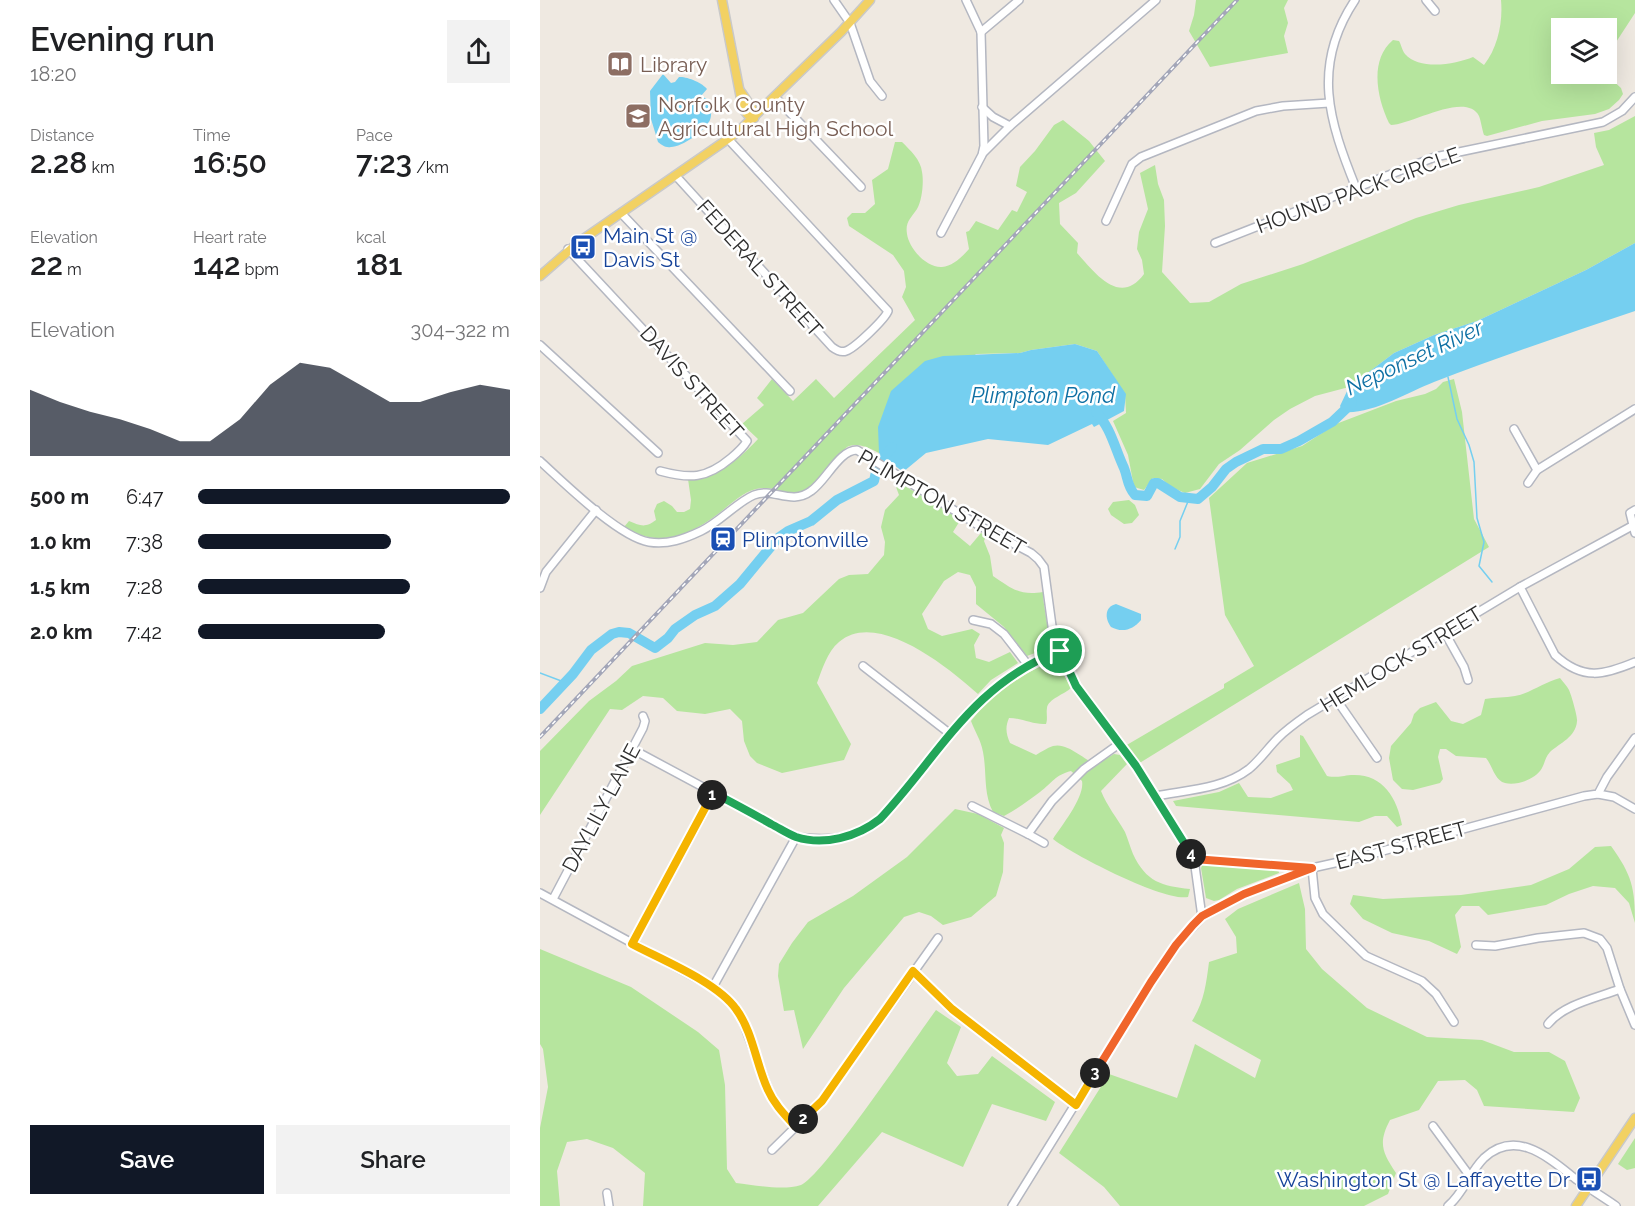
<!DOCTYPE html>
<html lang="en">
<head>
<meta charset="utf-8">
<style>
	:root { --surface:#fff; --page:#f2f2f2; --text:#202124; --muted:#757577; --accent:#111827 }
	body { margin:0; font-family:Raleway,sans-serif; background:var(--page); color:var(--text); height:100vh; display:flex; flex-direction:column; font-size:22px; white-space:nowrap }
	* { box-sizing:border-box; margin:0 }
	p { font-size:20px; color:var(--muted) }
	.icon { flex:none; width:33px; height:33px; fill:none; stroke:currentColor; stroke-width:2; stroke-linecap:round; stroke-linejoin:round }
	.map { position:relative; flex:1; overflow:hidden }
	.drawer { display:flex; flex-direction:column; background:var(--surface); width:540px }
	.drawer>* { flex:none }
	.controls { position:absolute; left:1011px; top:18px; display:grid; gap:12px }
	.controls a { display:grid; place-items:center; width:66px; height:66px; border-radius:0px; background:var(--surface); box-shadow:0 6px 24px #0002; font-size:30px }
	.pin { position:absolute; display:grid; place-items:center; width:51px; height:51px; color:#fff; margin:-26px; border:3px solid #fff; border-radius:50%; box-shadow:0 2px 6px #0007 }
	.km { position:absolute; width:30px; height:30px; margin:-15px; border-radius:50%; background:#222; color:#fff; font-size:16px; line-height:30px; text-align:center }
	.round { display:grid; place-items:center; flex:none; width:63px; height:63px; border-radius:0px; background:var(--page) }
	.headline { display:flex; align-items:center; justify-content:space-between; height:102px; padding:0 30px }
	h1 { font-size:33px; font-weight:600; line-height:45px }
	.metrics { display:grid; grid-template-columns:repeat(3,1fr); gap:9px; height:102px; padding:6px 30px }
	.metrics div { display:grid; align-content:center }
	.metrics b { font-size:30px; font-weight:600 }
	.metrics small { font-size:16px; font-weight:400 }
	.metrics p { font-size:16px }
	.chart { height:168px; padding:12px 30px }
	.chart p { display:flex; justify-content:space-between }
	.chart svg { width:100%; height:108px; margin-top:6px; fill:var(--accent); opacity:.7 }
	.cta { display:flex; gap:12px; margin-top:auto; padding:12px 30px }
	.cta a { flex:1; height:69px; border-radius:0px; background:var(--accent); color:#fff; font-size:24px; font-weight:600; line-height:69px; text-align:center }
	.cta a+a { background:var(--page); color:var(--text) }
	ul { padding:0 30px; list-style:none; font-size:20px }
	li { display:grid; grid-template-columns:96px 72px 1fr; align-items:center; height:45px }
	li i { height:15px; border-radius:8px; background:var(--accent) }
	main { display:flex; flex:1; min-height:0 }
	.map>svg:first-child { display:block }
</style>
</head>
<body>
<main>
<section class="drawer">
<div class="headline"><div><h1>Evening run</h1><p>18:20</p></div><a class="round"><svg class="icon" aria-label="share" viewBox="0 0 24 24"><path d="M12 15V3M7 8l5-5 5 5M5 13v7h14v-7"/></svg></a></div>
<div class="metrics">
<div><p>Distance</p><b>2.28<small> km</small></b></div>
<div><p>Time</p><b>16:50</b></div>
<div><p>Pace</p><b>7:23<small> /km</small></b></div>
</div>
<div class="metrics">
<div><p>Elevation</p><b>22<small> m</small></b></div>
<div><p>Heart rate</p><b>142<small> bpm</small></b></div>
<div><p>kcal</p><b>181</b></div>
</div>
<div class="chart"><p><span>Elevation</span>304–322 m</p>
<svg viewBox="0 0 160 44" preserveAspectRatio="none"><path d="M0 44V17L10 22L20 26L30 29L40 33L50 38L60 38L70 29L80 15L90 6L100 8L110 15L120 22L130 22L140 18L150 15L160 17V44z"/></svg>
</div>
<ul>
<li><b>500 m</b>6:47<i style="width:100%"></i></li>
<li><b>1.0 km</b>7:38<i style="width:62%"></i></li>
<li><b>1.5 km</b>7:28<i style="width:68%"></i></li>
<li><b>2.0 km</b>7:42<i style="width:60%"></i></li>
</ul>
<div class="cta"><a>Save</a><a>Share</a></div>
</section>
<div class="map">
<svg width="1095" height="1206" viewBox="0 0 1095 1206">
	<rect width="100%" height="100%" fill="#efe9e1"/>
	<g fill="#b6e59e">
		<path d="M656,0H748L744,8L748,23L744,36L748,53L670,67L649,31L654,15Z"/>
		<path d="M961,0H1095V13L1067,56L1066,28H1022V74H1066L1081,88L1083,94L1079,100L1069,109L1055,114L1002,121L947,136L944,135C942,129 941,121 939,116C926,91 871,125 851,125L849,123C837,98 829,60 853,40L859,41C861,44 862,50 865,54C880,71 916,64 933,57L944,65C958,47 963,22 961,0Z"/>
		<path d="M1095,116V243L1046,270L937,321L894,335L854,353L809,387L775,396L750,409L734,420L700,450L679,464L660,489L645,493L631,487L622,479L613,478L604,490L594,487L588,455L573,421L586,413L585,394L557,351L535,344L491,350L480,353L436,354L339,447V453C328,448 318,442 307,447C294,459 284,480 270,489C252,501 235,484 216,489C201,493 190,505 178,514C147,537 118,548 84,527L89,521C101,526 105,528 116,520L114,511L117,504L124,501L132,506L137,512H144L150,509L151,500L148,479C178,478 198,460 218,439L202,424L224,405L217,398L232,379L253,401L276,379L294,398L375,320L362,297L366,287L364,271L353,255L309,226L307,218L312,213H325L335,204L332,180L348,169L355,142H362C370,150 381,160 382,172C384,182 382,201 377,209C371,218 365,222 367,234C369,248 386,268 402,267C413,266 422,257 429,249L426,232L429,231L436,221L458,230L472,210L477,212L487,192L476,186L480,167L495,151L514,125L523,120L549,141L565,161L536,193L519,203L520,224L538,243L537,253C555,273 580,307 604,274L602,260L597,249L599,232L608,209L600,173L615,165L618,184L624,200L625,226L622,272L650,303L669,302L701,284L763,264L876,218L919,205L999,187L1064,165L1056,147L1054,133L1069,130Z"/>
		<path d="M914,379L922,412L934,519L949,547L598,764L585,746L684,688V684L714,666L685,615L669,498L707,463L762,446L796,424L856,401L885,394L896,389L903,382Z"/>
		<path d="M358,482L421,519L413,532L430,546L441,533L446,536L444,541L450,556L453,576C471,588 479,596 503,592C503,610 511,630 508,648L487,656L464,627L436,604V587L430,575L418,572L404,581L382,614L388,629L402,636L432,629L440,634L434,645L436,658L449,662L470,652L478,663L451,680L438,694C409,668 337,609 299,642C287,652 282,670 277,683L311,744L304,760L242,773L217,763L210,756L204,741L202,721L190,709L165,714L137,711L123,698L103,696L82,710L70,709L0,815V751L49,701L76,681L92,666L165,643L193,645L217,642L238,620L263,613L299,579L309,575L328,574L344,555L345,542L341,527L345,510L359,495L356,487Z"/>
		<path d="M589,500L595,505L599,515L592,523L584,524L571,515L568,509L573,502Z"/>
		<path d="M517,661L531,688C525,694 508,699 507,708C506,714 508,718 506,724C493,725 482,718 469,718C465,727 466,734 470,743L496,755C501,752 507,748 513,746C528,742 543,760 557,764L574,754L580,755L587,764L561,791C567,806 577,818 585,832C588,839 590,847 593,854C606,882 622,886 650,889L648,897C625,902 533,855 513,839C522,825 545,797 542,781L531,771C515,775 512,783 500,792C488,801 477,809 464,816L453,812C443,793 447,772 443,752C441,740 435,732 431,721C447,698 489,667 517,661Z"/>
		<path d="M1020,678C1023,682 1027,686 1029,690C1031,694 1038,718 1037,721C1036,737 1020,743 1010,752C1005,757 1005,763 1002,768C996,779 977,786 965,783C955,781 952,765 946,758L916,756L906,749H900L898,757L903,779L900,783L873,790L862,789L853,780L849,758L851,746L871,723L874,714L880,708L896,702L911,721L923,724L941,715L945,699C955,697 965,698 975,696C991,693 1004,682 1020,678Z"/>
		<path d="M760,735L763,736L787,776C797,778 801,776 811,775C842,773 857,797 862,825L857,827L847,816H835L819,822L636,806L633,801L679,792L699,783L708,797L731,798L753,790L750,784L737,772L736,765L760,757Z"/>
		<path d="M415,809L438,814L464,828L461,835L464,843L463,872L456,896L431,917L403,925L391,916L379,912L364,917L304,988L263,1049L254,1010L244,1011L238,976L239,964L252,943L268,922L313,896L367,857Z"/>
		<path d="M1071,846C1092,875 1095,888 1095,923L1089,903L1075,888L1053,886L1029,894L1006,905L948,915L939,906H922L915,915L921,947L917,954L889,941L852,933L823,919L810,904L813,895L843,899L921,895L991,885L1029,869L1055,847Z"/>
		<path d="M667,863L738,868L739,873L697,889L679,900L674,901L666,898L661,868L663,864Z"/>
		<path d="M759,883L765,909L766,949L782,969L827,1008L887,1037L942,1040L974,1052H1009L1025,1061L1040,1098L1034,1112L944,1106L937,1090L925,1080L898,1081L879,1110L850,1120C838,1143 842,1152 856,1173L848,1194L824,1206H580L564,1187L519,1153L569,1074L637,1098L655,1044L715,1078L721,1060L652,1021C664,1002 666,985 669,962L697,953L696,937L685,919L698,909Z"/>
		<path d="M0,949L91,987L158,1032L179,1050L185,1085L187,1169L196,1183C215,1185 243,1191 261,1185C282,1177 376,1037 396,1010L421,1027L407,1063L417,1076L438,1074L452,1056L515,1102L506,1121L452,1104L423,1167L342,1132L278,1206H103L105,1173L73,1148L47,1139L27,1142L17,1171L20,1206H0V1128L8,1087L3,1049L0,1044Z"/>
		<path d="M1095,1138V1168L1087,1170L1078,1164Z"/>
	</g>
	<g fill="#75cff0">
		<path d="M123,74L131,83L135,82L139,77C146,76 163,83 167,89L161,96L171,101C171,107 172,115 170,120C165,131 142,147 131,147C125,148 122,145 118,142L111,119L110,91Z"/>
		<path d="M1095,243V311C1028,334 960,356 894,382C868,392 831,415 803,412L800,406L809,387L854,353L894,335L937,321L1046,270Z"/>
		<path d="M535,344L557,351L586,394L584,411L554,427L552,424L508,445L448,439L386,453L363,472L339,453L338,427L351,391L385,361L403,356L480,353L491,350Z"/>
		<path d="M576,604L601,614V620C593,630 582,633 571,627C565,619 564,607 576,604Z"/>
	</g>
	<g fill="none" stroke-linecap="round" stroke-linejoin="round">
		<g stroke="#75cff0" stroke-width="1.5">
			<path d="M908,377L917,419L929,445L934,462L937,518L944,542L939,566L952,582"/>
			<path d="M635,549L640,537V521L649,499"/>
			<path d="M0,673L24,682"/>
		</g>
		<g stroke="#75cff0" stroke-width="10">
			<path d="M556,412C571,428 575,449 584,468C588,478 587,486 595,495L607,496L614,483H618L640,497L658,499L672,487L686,469L696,462L723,449H741L759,441L792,422L812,403"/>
			<path d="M0,709L33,674L51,650L72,634L79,632L89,633L115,648L128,638L135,629L155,615L175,606L200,584L238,538L248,531L271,521L297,500L334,481L337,467L352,447"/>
		</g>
		<defs>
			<g id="minor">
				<path d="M294,0L310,23L330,81L342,96"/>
				<path d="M815,0C771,66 789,121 816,188"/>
				<path d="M886,0L895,11"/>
				<path d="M441,32L479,0"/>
				<path d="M235,97L321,187"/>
				<path d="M442,107L453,117L470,126"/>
				<path d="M443,153L470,126L616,0"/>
				<path d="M136,176L292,347C296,350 301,353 306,351C315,348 345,319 348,311L189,140"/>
				<path d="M81,213L250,391"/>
				<path d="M566,221L592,164L601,157L716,111L743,106L789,103"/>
				<path d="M401,233L442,155L444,146L441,32L426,0"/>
				<path d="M675,243L895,157L1063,122L1082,111L1095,97"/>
				<path d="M28,249L207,441C203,448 197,453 191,458C166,479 150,479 120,471"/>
				<path d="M0,345L118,453"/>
				<path d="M974,429L997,470"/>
				<path d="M0,461C24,483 79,537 109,542C128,545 144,539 161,531C180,522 197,502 214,495C233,487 251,506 271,491C286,481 299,450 317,450L438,525L491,553L498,559L504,567L512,626L525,663L536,686L596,766L654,859L662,917"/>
				<path d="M988,483L997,470L1095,409"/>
				<path d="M1095,510L1090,513L1095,533"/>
				<path d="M980,587L1015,655C1043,681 1064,675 1095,662"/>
				<path d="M0,588L6,572L56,510"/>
				<path d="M433,620L451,624L464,634L488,665"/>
				<path d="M905,633L924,667L928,680"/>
				<path d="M323,666L409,733"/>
				<path d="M796,699L837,758"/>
				<path d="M92,749L256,837C287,841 315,840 340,819C399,757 433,682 520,651"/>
				<path d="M1058,794L1074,797L1095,809"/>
				<path d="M616,796C647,790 683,789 709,769C720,760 728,748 738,738C747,729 757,722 767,715L980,587L1092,526"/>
				<path d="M432,806L488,834"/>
				<path d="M504,843L488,834L512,801L544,769L579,744"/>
				<path d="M654,859L772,868L775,898L783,914L826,956L882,981L896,994L914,1022"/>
				<path d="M0,893L173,987C185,997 195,1006 202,1019L229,1091L240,1110L256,1126"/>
				<path d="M13,899L103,728L105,721L103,716"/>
				<path d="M92,944L174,793"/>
				<path d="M936,945L955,946L998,938L1044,933L1060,939L1067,948L1080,989L1095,1025"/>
				<path d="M373,971L412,1009L536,1105"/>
				<path d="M173,987L256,837"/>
				<path d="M1008,1024C1024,1004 1057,998 1080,989"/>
				<path d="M893,1126L929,1175"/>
				<path d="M232,1150L282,1101L398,938"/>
				<path d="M67,1193L69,1206"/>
				<path d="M472,1206L611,982L636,945L662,917L703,894L772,868L817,858L1044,796L1058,794L1067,777L1095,738"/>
				<path d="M908,1206C923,1194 929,1173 944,1158C977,1127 1011,1160 1037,1180C1050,1189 1063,1197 1076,1206"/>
			</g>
			<g id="major">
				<path d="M182,0L203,109L208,115L214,118"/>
				<path d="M201,92L212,108L214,118"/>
				<path d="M0,276L39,242L198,132L301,32L330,0"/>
				<path d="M1036,1206L1095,1118"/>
			</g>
		</defs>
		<use href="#minor" stroke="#b4b7c1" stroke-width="10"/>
		<use href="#major" stroke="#c9c9c9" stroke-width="11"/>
		<use href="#minor" stroke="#fff" stroke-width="7"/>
		<use href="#major" stroke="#f2d163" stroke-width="8"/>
		<defs>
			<path id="rail" d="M0,737L697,0"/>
		</defs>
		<use href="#rail" stroke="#a3a6b8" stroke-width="4"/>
		<use href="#rail" stroke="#fff" stroke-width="1.5" stroke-dasharray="4.5" stroke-linecap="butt"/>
	</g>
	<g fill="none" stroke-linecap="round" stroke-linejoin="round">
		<defs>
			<path id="split-1" d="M172,795L174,793C193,803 212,813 231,824C239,828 248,834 256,837C284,846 317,837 340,819C399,756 433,683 520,651"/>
			<path id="split-2" d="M172,795L92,944C122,960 177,982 196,1009C213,1032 216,1064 228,1090C234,1104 245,1115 255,1126L263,1119"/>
			<path id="split-3" d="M263,1119L282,1101L373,971L412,1009L536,1105L555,1073"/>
			<path id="split-4" d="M555,1073L611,982L636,945L653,925L662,916L704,894L772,868L654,859L651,854"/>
			<path id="split-5" d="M520,651L536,686L596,766L651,854"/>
		</defs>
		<use href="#split-1" stroke="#fff" stroke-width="12"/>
		<use href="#split-2" stroke="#fff" stroke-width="12"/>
		<use href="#split-3" stroke="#fff" stroke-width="12"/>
		<use href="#split-4" stroke="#fff" stroke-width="12"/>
		<use href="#split-5" stroke="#fff" stroke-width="12"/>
		<use href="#split-1" stroke="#22a559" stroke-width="8"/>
		<use href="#split-2" stroke="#f5b400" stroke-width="8"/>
		<use href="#split-3" stroke="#f5b400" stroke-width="8"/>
		<use href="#split-4" stroke="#f0652b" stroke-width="8"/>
		<use href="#split-5" stroke="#22a559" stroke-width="8"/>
	</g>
	<defs>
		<symbol id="library-square" viewBox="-11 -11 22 22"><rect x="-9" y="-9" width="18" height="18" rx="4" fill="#8d6e63" stroke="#fff"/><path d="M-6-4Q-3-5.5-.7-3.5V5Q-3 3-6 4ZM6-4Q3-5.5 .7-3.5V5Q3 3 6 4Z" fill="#fff"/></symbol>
		<symbol id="school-square" viewBox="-11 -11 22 22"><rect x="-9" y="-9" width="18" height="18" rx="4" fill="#8d6e63" stroke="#fff"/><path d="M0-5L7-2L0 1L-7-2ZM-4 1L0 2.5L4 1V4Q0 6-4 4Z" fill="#fff"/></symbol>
		<symbol id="bus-square" viewBox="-11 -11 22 22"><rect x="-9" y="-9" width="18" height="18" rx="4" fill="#1a4fb4" stroke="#fff"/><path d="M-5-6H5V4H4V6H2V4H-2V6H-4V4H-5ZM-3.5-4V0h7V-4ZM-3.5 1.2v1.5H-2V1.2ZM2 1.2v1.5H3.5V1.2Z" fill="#fff"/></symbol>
		<symbol id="station-square" viewBox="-11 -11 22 22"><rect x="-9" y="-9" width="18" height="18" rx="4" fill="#1a4fb4" stroke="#fff"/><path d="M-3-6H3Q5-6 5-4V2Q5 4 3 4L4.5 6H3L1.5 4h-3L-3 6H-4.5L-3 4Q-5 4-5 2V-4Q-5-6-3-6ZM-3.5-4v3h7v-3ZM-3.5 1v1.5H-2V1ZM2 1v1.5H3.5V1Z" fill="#fff"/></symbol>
	</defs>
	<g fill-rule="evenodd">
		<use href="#library-square" x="65" y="49" width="30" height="30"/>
		<use href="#school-square" x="83" y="101" width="30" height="30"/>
		<use href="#bus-square" x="28" y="232" width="30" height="30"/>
		<use href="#station-square" x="168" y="524" width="30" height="30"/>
		<use href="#bus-square" x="1034" y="1164" width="30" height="30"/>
	</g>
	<g text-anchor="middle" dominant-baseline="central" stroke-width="5" stroke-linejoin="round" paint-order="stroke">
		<g font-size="21" fill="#785e54" stroke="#fff" text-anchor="start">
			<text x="100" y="64">Library</text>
			<text x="118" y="104">Norfolk County<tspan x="118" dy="24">Agricultural High School</tspan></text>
		</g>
		<g font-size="21" fill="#2e2e2e" stroke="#fff">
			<text transform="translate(818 190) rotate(-20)">HOUND PACK CIRCLE</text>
			<text transform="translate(220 268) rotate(48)">FEDERAL STREET</text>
			<text transform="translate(152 382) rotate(48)">DAVIS STREET</text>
			<text transform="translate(402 502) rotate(30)">PLIMPTON STREET</text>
			<text transform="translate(861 659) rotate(-31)">HEMLOCK STREET</text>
			<text transform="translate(61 808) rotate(-62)">DAYLILY LANE</text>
			<text transform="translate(861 845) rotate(-15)">EAST STREET</text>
		</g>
		<g font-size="21" fill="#164399" stroke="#fff" text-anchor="start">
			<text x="63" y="235">Main St @<tspan x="63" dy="24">Davis St</tspan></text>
			<text x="202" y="539">Plimptonville</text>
			<text x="1030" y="1179" text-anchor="end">Washington St @ Laffayette Dr</text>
		</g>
		<g font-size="22" font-style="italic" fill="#0d6fa3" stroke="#fff">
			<text transform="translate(874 357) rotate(-25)">Neponset River</text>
			<text x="503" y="395">Plimpton Pond</text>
		</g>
	</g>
</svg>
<div class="controls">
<a><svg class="icon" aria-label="layers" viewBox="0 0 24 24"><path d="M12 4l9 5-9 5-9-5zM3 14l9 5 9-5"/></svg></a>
</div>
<div class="pin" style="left:520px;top:651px;background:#1e9e55"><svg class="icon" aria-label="arrive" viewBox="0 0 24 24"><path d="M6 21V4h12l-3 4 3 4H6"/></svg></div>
<b class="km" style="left:172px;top:795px">1</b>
<b class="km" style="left:263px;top:1119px">2</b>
<b class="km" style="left:555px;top:1073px">3</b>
<b class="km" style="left:651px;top:854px">4</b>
</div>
</main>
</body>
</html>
